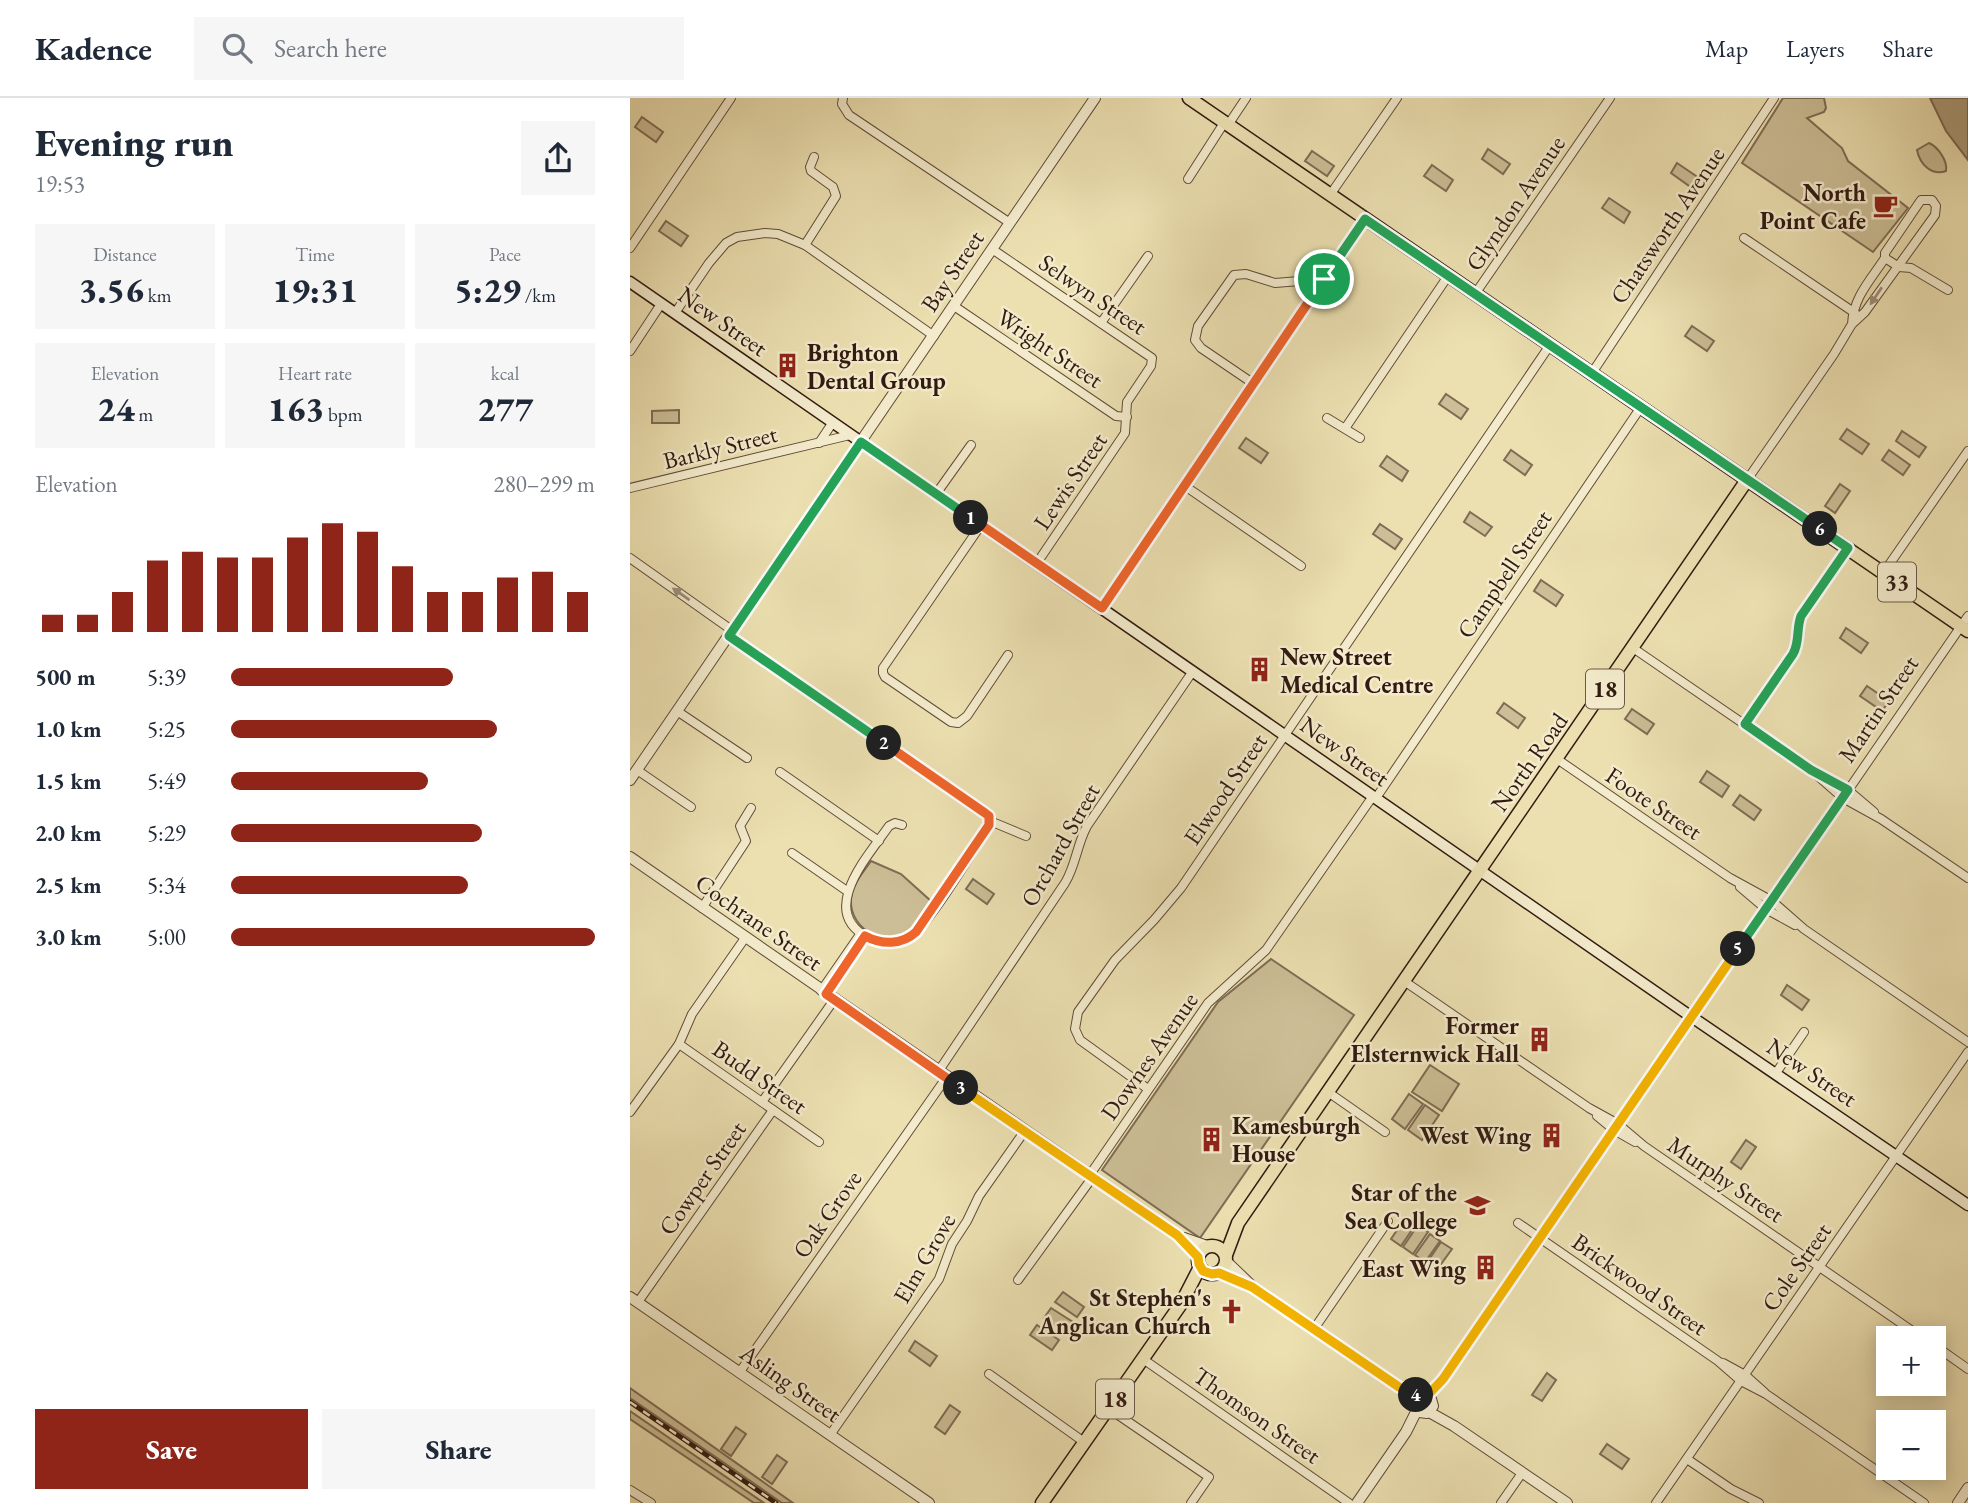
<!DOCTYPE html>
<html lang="en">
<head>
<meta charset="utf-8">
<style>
	:root { --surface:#fff; --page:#f6f6f7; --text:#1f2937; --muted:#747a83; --line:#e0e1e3; --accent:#8f2418 }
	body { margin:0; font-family:"EB Garamond",serif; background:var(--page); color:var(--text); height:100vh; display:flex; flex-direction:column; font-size:26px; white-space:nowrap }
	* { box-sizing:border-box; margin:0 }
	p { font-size:23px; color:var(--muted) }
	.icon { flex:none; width:38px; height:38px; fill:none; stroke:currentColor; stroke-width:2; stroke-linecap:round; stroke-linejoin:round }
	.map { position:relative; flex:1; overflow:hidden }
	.panel { display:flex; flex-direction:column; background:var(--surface); width:630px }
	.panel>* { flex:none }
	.tools { position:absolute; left:1246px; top:1228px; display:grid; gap:14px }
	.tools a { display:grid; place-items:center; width:70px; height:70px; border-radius:0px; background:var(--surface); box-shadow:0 4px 18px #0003; font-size:35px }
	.pin { position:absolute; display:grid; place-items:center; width:60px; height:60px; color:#fff; margin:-30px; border:4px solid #fff; border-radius:50%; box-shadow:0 2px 7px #0007 }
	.km { position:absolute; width:35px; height:35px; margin:-18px; border-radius:50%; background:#222; color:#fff; font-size:19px; line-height:35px; text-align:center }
	.round { display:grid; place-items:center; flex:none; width:74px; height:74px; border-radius:0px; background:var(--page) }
	.head { display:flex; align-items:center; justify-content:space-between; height:119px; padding:0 35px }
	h1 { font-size:38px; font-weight:800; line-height:52px }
	.metrics { display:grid; grid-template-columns:repeat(3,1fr); gap:10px; height:119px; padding:7px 35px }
	.metrics div { display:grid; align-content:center; border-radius:0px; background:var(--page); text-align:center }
	.metrics b { font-size:35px; font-weight:800 }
	.metrics small { font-size:19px; font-weight:400 }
	.metrics p { font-size:19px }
	.chart { height:196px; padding:14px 35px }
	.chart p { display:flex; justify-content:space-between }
	.chart svg { width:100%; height:126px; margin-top:7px; stroke:var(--accent); stroke-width:6 }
	.button { display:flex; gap:14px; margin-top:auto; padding:14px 35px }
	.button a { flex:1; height:80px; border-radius:0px; background:var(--accent); color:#fff; font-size:28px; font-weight:800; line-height:80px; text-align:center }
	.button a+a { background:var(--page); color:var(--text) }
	ul { padding:0 35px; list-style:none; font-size:23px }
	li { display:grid; grid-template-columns:112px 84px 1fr; align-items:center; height:52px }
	li i { height:18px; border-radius:9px; background:var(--accent) }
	header { display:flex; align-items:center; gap:42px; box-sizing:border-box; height:98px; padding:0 35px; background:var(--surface); border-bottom:2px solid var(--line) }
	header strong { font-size:33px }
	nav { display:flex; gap:38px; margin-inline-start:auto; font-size:24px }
	.search { width:490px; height:63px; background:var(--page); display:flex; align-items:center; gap:18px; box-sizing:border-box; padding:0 24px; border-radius:0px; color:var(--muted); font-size:26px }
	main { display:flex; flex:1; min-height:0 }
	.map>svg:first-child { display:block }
</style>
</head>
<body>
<header>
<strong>Kadence</strong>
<div class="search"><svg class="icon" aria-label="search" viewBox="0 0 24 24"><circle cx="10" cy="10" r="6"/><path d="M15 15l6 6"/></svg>Search here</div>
<nav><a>Map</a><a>Layers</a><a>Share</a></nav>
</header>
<main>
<section class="panel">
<div class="head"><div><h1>Evening run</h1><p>19:53</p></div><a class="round"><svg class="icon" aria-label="share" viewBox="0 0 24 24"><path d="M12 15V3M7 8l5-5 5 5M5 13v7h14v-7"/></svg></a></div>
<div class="metrics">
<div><p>Distance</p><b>3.56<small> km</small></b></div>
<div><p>Time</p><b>19:31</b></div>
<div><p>Pace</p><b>5:29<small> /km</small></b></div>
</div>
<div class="metrics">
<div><p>Elevation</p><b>24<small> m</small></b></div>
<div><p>Heart rate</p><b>163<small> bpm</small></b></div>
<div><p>kcal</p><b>277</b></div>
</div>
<div class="chart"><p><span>Elevation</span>280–299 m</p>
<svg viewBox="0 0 160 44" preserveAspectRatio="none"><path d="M5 44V38M15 44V38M25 44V30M35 44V19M45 44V16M55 44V18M65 44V18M75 44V11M85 44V6M95 44V9M105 44V21M115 44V30M125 44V30M135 44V25M145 44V23M155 44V30"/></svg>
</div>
<ul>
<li><b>500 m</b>5:39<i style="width:61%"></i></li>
<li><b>1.0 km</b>5:25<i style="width:73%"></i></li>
<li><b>1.5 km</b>5:49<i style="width:54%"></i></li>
<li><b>2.0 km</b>5:29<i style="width:69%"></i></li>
<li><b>2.5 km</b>5:34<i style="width:65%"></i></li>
<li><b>3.0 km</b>5:00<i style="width:100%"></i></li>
</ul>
<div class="button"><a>Save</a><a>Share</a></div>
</section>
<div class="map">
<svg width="1338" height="1405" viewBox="0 0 1338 1405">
	<rect width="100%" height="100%" fill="#ece0b1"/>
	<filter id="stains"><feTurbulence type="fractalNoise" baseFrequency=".00286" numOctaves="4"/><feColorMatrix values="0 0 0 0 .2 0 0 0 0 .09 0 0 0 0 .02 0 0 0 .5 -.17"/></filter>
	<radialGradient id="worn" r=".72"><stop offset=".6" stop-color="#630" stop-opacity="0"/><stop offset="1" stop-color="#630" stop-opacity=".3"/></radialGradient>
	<g fill="#ccbe96" stroke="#7e6c54" stroke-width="2">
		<path d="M1153,0H1194L1196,10L1194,14L1177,20L1212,50L1218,63L1278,110L1243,154L1112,65Z"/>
		<path d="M12,19L33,34L26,44L5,29Z"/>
		<path d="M1299,45C1308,49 1318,63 1316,73C1302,78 1290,67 1287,52Z"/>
		<path d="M858,51L880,66L873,76L852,61Z"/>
		<path d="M682,53L704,68L697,78L675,63Z"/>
		<path d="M1047,65L1069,80L1062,90L1041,75Z"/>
		<path d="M802,67L823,82L816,93L794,78Z"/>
		<path d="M979,100L1000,114L994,125L972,110Z"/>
		<path d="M36,123L58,138L51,148L29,133Z"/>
		<path d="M1062,228L1084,243L1077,253L1055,238Z"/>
		<path d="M816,296L838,311L831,321L809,306Z"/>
		<path d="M49,312V325H22V313Z"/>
		<path d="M1217,331L1239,346L1232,356L1210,341Z"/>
		<path d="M1272,333L1296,349L1289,359L1266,343Z"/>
		<path d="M616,340L638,355L631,365L609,350Z"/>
		<path d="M881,352L902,367L895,377L874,362Z"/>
		<path d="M1259,352L1280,367L1273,377L1252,362Z"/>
		<path d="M757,358L778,373L772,383L750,368Z"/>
		<path d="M1210,386L1220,393L1205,415L1195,408Z"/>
		<path d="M840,414L862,429L855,438L834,424Z"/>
		<path d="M750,426L772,441L765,451L743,436Z"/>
		<path d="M911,482L933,497L926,508L904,493Z"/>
		<path d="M1216,530L1238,545L1231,555L1210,540Z"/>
		<path d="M1237,588L1259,603L1252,613L1230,598Z"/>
		<path d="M874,605L895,620L888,630L867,615Z"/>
		<path d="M1002,611L1024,626L1017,636L995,621Z"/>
		<path d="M1077,673L1099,688L1092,699L1070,684Z"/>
		<path d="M1110,697L1131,712L1124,722L1103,707Z"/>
		<path d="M241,763L271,776L302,804C296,812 291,824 283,830C260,852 219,834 221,801C222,786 233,775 241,763Z"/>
		<path d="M343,781L364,796L357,806L336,791Z"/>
		<path d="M641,861L724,917L570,1140L472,1072L588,904Z"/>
		<path d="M1157,887L1179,902L1172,912L1151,897Z"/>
		<path d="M800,967L829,986L812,1013L782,994Z"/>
		<path d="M779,996L793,1006L775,1031L762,1021Z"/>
		<path d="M795,1007L809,1017L792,1042L778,1032Z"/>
		<path d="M1116,1042L1126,1049L1111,1071L1101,1064Z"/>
		<path d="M776,1119L786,1126L771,1148L761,1141Z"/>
		<path d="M788,1127L798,1134L783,1156L773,1149Z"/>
		<path d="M800,1136L810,1143L795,1164L785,1157Z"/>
		<path d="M811,1144L822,1151L806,1173L796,1166Z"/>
		<path d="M433,1194L454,1209L447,1219L425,1204Z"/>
		<path d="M421,1210L443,1224L436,1235L414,1220Z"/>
		<path d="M407,1227L429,1242L422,1252L400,1237Z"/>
		<path d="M285,1243L307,1258L300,1268L279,1253Z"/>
		<path d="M917,1275L926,1282L912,1303L902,1297Z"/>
		<path d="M0,1290L163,1405H152L0,1300Z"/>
		<path d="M320,1307L330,1314L315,1336L305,1329Z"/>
		<path d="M0,1313L134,1405H124L0,1321Z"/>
		<path d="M106,1329L116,1336L101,1358L91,1351Z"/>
		<path d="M977,1346L999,1361L992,1371L970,1356Z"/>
		<path d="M147,1357L157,1364L142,1386L132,1379Z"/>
	</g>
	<path fill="#ac9d7b" stroke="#7b6951" stroke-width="2" d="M1300,0H1338V62L1316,33Z"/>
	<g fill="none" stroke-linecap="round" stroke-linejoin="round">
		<defs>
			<g id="minor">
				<path d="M213,0L212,6L219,17L380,125"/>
				<path d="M598,27L616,0"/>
				<path d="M558,81L594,25"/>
				<path d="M700,97L767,0"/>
				<path d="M1114,140L1225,215"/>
				<path d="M175,147L206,98L203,89L181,73L180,69L184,59"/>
				<path d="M0,150L101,0"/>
				<path d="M362,151L522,260L521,268L497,304L495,335L407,465"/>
				<path d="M1255,160L1269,169L1281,170L1318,192"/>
				<path d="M845,196L980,0"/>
				<path d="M324,208L486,318L497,319"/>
				<path d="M45,215L79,165L96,145L107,139L135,135L148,136L175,147L304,238"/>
				<path d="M471,225L518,158"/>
				<path d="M0,253L31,206"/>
				<path d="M962,275L1144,0"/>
				<path d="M624,286L571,250L565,242L568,228L604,177L616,176L645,185L694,181"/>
				<path d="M697,320L730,340"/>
				<path d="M716,329L818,178"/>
				<path d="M189,345L203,324"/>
				<path d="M1117,382L1204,256L1222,226L1235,214L1305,117L1306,108L1302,102H1291L1255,155V160C1241,181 1223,200 1222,226"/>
				<path d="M555,388L671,468"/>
				<path d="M0,390L220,337"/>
				<path d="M306,396L341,347"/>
				<path d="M351,427L253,570V575L255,579L321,624L328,625L337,618L378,557"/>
				<path d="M0,460L103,533"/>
				<path d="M1254,474L1338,353"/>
				<path d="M472,510L735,121"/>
				<path d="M99,538L359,718L360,723L358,730C343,752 299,827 280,839C269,846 252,846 239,840C186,814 239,757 259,728L265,725L272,727"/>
				<path d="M1003,550L1181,672L1213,700L1251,721L1338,780"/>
				<path d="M47,613L117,660"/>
				<path d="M1115,626L1163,556C1170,543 1165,531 1171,518L1218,450"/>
				<path d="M927,661L1100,780L1142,803L1174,831L1338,944"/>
				<path d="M7,672L61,709"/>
				<path d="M150,674L249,743"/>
				<path d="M1188,676L1218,692L1244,714"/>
				<path d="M746,700L1011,309"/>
				<path d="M360,723L396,738"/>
				<path d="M162,755L217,793"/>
				<path d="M1110,789L1136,811L1165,827"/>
				<path d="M72,810L116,743L110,728L121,710"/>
				<path d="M774,883L959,1010L988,1026L1014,1048L1294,1241"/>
				<path d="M191,893L231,835"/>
				<path d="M196,896L235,838"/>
				<path d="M49,946L189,1044"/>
				<path d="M308,974L435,785C446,767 447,746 457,728L563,573"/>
				<path d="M1146,975L1174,934"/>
				<path d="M518,991L450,942L445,931L448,914L485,862L524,822L551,790L920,247"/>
				<path d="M698,994L755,1034"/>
				<path d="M132,1004L204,902"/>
				<path d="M0,1014L49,946L62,916L115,840"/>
				<path d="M967,1018L984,1032L1005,1044"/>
				<path d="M459,1078L578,905L636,852L743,698"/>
				<path d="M888,1125L1088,1263L1111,1283L1136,1296L1294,1405"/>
				<path d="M388,1182L462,1080"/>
				<path d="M8,1204L143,1012"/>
				<path d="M684,1231L758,1123"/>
				<path d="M1304,1247L1338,1271"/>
				<path d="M513,1261L719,1405"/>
				<path d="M1093,1265L1115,1277L1134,1294"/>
				<path d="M109,1275L316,980"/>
				<path d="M359,1276L454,1344"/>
				<path d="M797,1298L813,1281L1338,518"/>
				<path d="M478,1310L579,1379L561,1405"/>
				<path d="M200,1337L309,1181L322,1146L337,1123L349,1098L394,1034"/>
				<path d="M1057,1361L1101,1391L1129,1405"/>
				<path d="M0,1392L21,1405"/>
				<path d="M871,1405L892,1375"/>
				<path d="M1026,1405L1338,954"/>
			</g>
			<g id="tertiary">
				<path d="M0,682L465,0"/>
				<path d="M0,759L547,1137L568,1159"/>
				<path d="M554,1140L577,1148"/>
				<path d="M597,1164L623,1189L769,1289L785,1305L789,1314L797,1315L803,1308L801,1301L794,1298L788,1300L785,1305"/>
				<path d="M589,1175L616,1186"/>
				<path d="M0,1199L299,1405"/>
				<path d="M799,1314L824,1328L937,1405"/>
				<path d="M727,1405L776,1334L787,1312"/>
				<path d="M1328,1405L1338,1390"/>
			</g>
			<path id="secondary" d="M0,184L1053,913L1338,1107"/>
			<g id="primary">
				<path d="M559,0L1338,533"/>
				<circle cx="582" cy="1162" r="14"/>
				<path d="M596,1157L608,1125L1117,382"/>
				<path d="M412,1405L551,1206L570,1169"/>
			</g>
		</defs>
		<use href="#minor" stroke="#604c39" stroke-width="10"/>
		<use href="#tertiary" stroke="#604c39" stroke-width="12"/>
		<use href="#secondary" stroke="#311a11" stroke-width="13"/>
		<use href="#primary" stroke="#311a11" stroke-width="15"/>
		<use href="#minor" stroke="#f3ebcc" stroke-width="8"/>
		<use href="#tertiary" stroke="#f3ebcc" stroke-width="10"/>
		<use href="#secondary" stroke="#f3ebcc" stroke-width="10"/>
		<use href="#primary" stroke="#ece0b1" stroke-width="12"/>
		<defs>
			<path id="rail" d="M0,1304L146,1405"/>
		</defs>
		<use href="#rail" stroke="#311a11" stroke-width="5"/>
		<use href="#rail" stroke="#f3ebcc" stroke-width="2.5" stroke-dasharray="8" stroke-linecap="butt"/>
	</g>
	<defs><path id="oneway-solid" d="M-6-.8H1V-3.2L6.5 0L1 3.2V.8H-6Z" transform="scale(1.75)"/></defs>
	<g fill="#9c8d78">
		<use href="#oneway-solid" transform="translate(1246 198) rotate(124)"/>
		<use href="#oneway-solid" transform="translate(51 496) rotate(-145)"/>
	</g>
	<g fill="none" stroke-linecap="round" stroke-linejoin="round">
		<defs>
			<path id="split-1" d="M341,420L472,510L694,181"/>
			<path id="split-2" d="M254,645L99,538L231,344L341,420"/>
			<path id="split-3" d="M254,645L355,715L359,718V727L286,834C272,847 252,847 235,838L196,896L331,990"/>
			<path id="split-4" d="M331,990L547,1137L568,1159L569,1166L573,1173L582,1176L589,1175L622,1189L769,1289L786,1297"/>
			<path id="split-5" d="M786,1297L797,1298L813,1281L1108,851"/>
			<path id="split-6" d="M1108,851L1218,692L1181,672L1115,626L1163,556C1170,544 1166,531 1171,518L1218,450L1190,431"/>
			<path id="split-7" d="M694,181L735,121L1190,431"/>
		</defs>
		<use href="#split-1" stroke="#fff" stroke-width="14"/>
		<use href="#split-2" stroke="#fff" stroke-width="14"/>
		<use href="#split-3" stroke="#fff" stroke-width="14"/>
		<use href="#split-4" stroke="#fff" stroke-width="14"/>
		<use href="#split-5" stroke="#fff" stroke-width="14"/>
		<use href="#split-6" stroke="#fff" stroke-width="14"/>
		<use href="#split-7" stroke="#fff" stroke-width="14"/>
		<use href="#split-1" stroke="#f0652b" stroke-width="9"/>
		<use href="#split-2" stroke="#22a559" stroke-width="9"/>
		<use href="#split-3" stroke="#f0652b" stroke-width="9"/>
		<use href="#split-4" stroke="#f5b400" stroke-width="9"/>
		<use href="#split-5" stroke="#f5b400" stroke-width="9"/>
		<use href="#split-6" stroke="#22a559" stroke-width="9"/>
		<use href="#split-7" stroke="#22a559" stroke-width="9"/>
	</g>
	<defs>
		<symbol id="cafe-bare" viewBox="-9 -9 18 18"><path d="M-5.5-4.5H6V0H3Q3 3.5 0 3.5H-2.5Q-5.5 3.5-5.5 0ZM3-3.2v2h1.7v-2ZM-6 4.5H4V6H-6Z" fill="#8f2418" stroke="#f3ebcc" stroke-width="2.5" paint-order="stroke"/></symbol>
		<symbol id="building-bare" viewBox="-9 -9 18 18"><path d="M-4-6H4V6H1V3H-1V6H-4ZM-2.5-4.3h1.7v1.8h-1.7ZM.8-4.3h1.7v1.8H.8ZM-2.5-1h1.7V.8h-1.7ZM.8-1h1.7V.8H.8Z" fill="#8f2418" stroke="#f3ebcc" stroke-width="2.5" paint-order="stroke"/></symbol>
		<symbol id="school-bare" viewBox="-9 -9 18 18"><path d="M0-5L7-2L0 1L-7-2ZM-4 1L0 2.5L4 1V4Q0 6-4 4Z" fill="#8f2418" stroke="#f3ebcc" stroke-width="2.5" paint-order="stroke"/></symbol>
		<symbol id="church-bare" viewBox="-9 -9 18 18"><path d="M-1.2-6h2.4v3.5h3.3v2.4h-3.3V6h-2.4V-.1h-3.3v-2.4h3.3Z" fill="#8f2418" stroke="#f3ebcc" stroke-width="2.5" paint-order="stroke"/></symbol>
	</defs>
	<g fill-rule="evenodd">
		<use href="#cafe-bare" x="1238" y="90" width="35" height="35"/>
		<use href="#building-bare" x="140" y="250" width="35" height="35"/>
		<use href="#building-bare" x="612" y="554" width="35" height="35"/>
		<use href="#building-bare" x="892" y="924" width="35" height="35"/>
		<use href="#building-bare" x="904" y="1020" width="35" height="35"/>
		<use href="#building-bare" x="564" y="1024" width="35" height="35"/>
		<use href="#school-bare" x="830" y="1090" width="35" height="35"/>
		<use href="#building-bare" x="838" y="1152" width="35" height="35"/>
		<use href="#church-bare" x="584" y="1196" width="35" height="35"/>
	</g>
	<g text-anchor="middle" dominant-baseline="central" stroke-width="5" stroke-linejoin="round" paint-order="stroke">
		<g fill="#f3ebcc" stroke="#6b5949" stroke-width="2">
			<rect x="1248" y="464.5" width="38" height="39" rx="5"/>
			<rect x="956" y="571.5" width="38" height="39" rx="5"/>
			<rect x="466" y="1281.5" width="38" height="39" rx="5"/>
		</g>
		<g font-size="23" font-weight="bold" fill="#311a11">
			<text x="1267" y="484">33</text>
			<text x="975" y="591">18</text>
			<text x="485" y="1301">18</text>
		</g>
		<g font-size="24" font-weight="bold" fill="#311a11" stroke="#f3ebcc" text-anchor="end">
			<text x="1236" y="94">North<tspan x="1236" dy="28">Point Cafe</tspan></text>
			<text x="177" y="254" text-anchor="start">Brighton<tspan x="177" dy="28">Dental Group</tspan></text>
			<text x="650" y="558" text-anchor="start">New Street<tspan x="650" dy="28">Medical Centre</tspan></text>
			<text x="889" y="927">Former<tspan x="889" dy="28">Elsternwick Hall</tspan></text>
			<text x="602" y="1027" text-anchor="start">Kamesburgh<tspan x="602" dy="28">House</tspan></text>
			<text x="901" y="1037">West Wing</text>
			<text x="827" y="1094">Star of the<tspan x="827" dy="28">Sea College</tspan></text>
			<text x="836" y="1170">East Wing</text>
			<text x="581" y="1199">St Stephen's<tspan x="581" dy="28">Anglican Church</tspan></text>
		</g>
		<g font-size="24" fill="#311a11" stroke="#f3ebcc">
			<text transform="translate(885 105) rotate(-56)">Glyndon Avenue</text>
			<text transform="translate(1037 127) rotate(-56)">Chatsworth Avenue</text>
			<text transform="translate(322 173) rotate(-56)">Bay Street</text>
			<text transform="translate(463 196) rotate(34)">Selwyn Street</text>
			<text transform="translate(93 223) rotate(35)">New Street</text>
			<text transform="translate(420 250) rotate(34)">Wright Street</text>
			<text transform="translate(90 349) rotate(-14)">Barkly Street</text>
			<text transform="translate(440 383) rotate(-56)">Lewis Street</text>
			<text transform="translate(874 476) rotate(-56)">Campbell Street</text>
			<text transform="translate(1248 611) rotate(-56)">Martin Street</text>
			<text transform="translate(715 653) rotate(35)">New Street</text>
			<text transform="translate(899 664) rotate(-55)">North Road</text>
			<text transform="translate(595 691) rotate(-56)">Elwood Street</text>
			<text transform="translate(1024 705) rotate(34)">Foote Street</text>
			<text transform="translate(430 747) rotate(-61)">Orchard Street</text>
			<text transform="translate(129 824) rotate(35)">Cochrane Street</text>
			<text transform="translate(519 958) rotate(-55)">Downes Avenue</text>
			<text transform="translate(1182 974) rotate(34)">New Street</text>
			<text transform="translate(130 979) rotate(35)">Budd Street</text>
			<text transform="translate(72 1080) rotate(-55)">Cowper Street</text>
			<text transform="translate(1096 1081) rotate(34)">Murphy Street</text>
			<text transform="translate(197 1116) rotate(-55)">Oak Grove</text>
			<text transform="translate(294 1160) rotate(-60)">Elm Grove</text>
			<text transform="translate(1166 1169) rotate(-55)">Cole Street</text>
			<text transform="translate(1010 1186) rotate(35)">Brickwood Street</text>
			<text transform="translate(161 1285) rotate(35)">Asling Street</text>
			<text transform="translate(627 1317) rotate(35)">Thomson Street</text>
		</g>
	</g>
	<rect width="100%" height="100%" filter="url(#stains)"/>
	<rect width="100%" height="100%" fill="url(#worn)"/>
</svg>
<div class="tools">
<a>+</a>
<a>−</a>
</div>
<div class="pin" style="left:694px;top:181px;background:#1e9e55"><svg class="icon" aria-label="arrive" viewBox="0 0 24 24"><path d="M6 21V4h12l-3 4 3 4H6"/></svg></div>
<b class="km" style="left:341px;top:420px">1</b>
<b class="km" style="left:254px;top:645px">2</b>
<b class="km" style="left:331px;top:990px">3</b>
<b class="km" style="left:786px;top:1297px">4</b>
<b class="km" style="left:1108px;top:851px">5</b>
<b class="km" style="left:1190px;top:431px">6</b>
</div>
</main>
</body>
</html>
